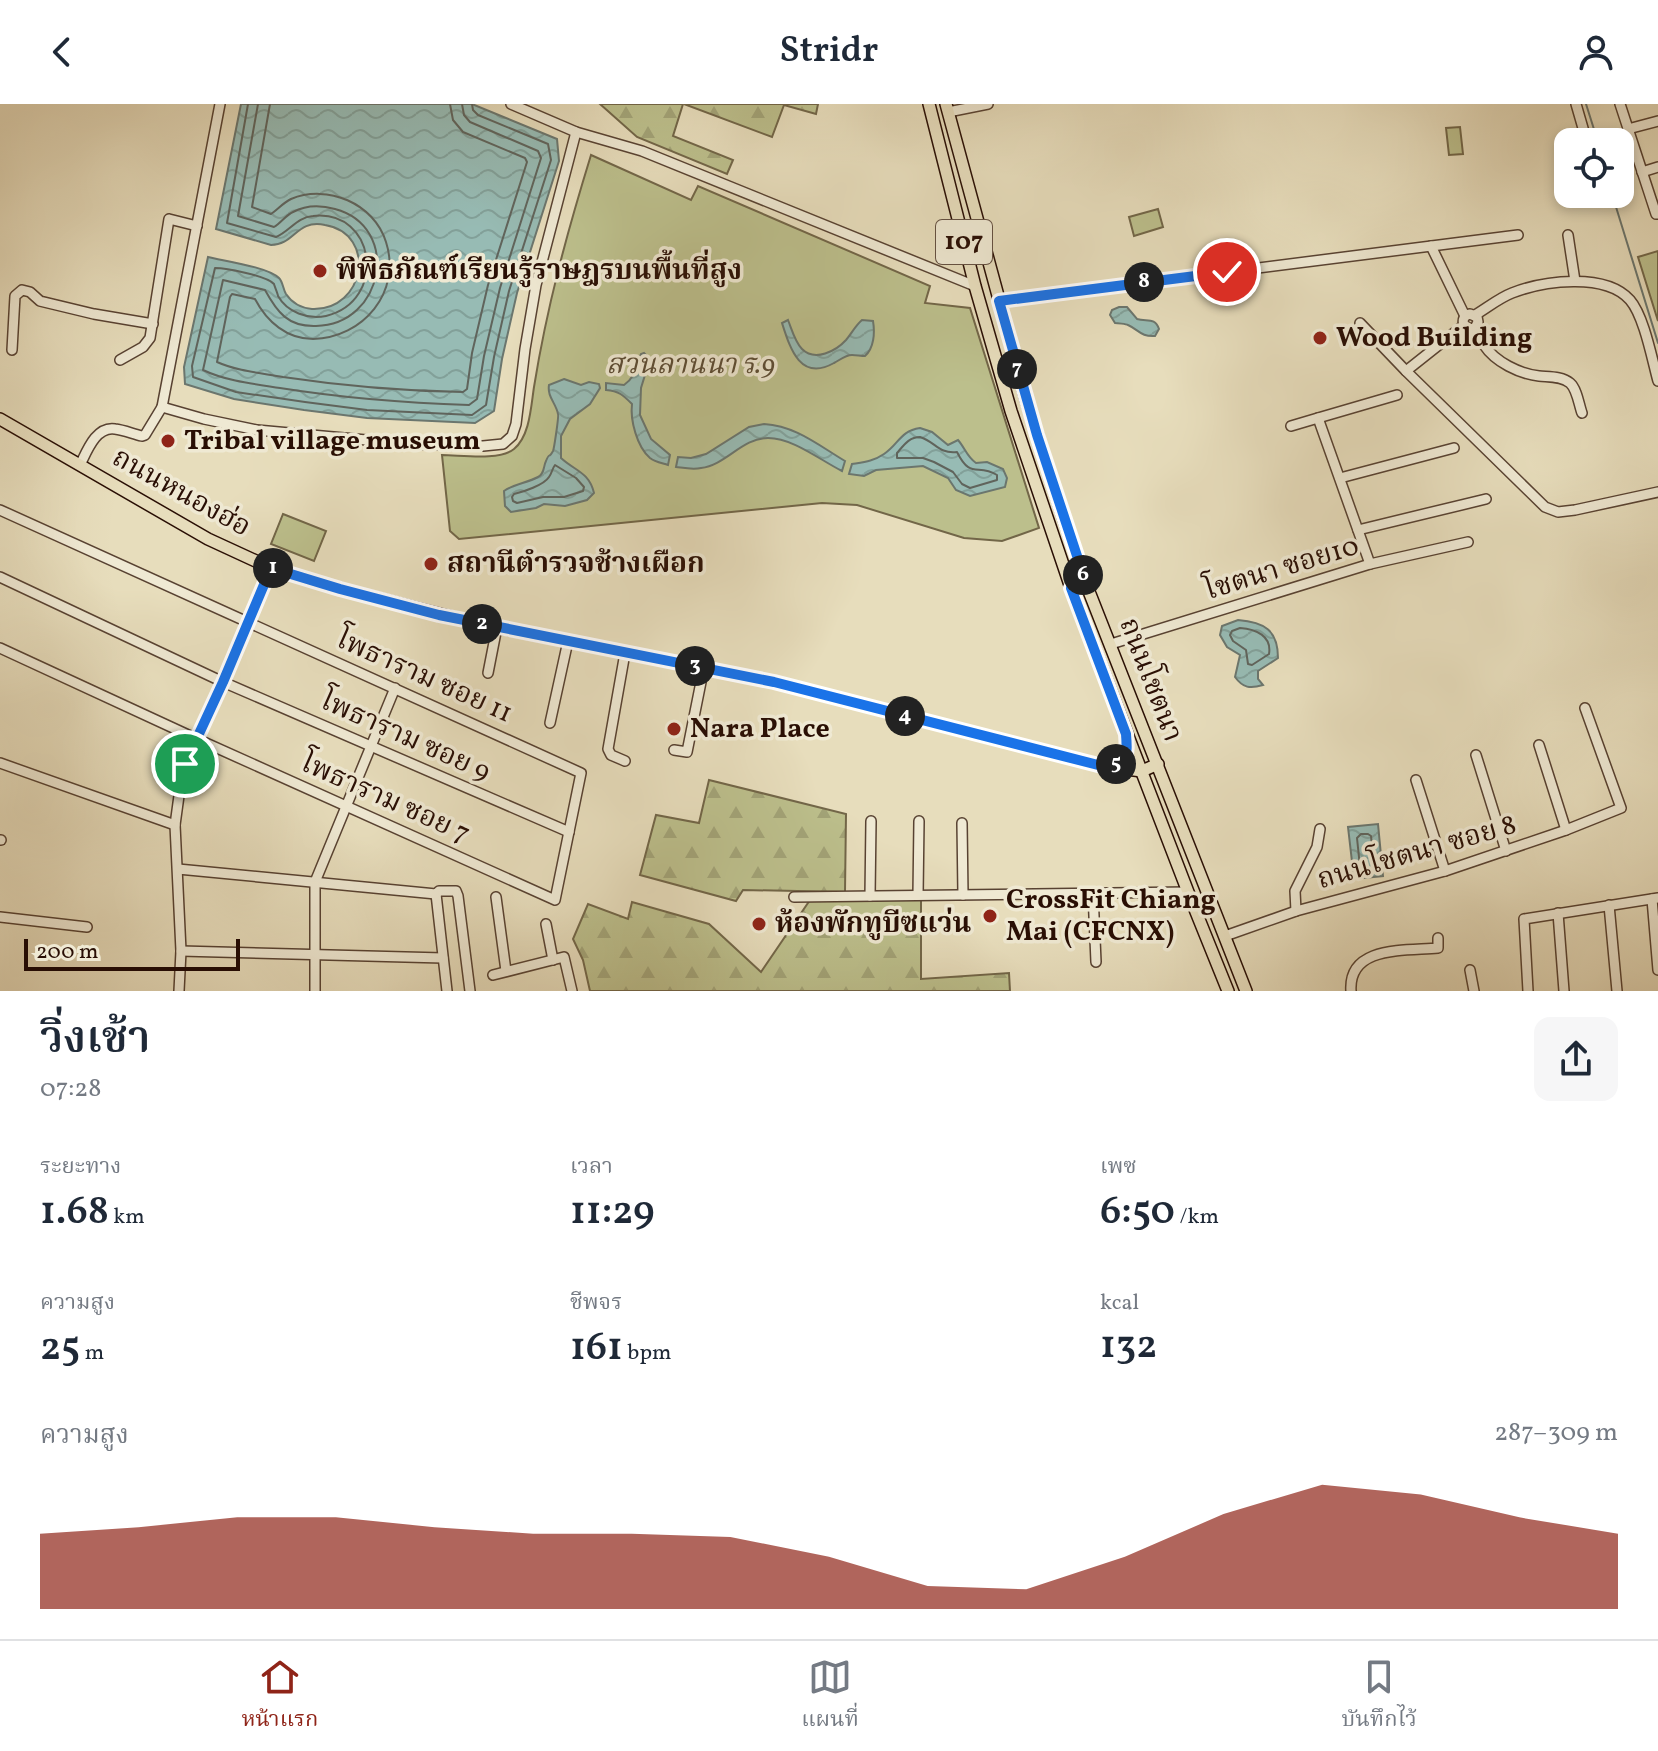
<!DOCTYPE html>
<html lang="th">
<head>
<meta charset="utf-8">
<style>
	:root { --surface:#fff; --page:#f6f6f7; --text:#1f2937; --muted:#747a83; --line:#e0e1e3; --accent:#8f2418 }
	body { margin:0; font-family:Vollkorn,"Noto Serif Thai",serif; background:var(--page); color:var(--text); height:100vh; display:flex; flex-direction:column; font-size:30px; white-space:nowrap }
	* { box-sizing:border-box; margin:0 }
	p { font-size:26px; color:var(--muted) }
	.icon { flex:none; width:44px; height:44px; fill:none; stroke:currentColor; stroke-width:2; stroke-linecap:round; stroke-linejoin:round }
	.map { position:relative; height:887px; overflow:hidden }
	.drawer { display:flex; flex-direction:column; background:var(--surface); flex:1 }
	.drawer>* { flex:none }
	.tools { position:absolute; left:1554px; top:24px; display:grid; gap:16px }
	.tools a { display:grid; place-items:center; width:80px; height:80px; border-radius:16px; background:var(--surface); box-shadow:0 4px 12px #0003; font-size:40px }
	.scale { position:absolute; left:24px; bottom:20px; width:216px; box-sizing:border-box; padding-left:8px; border:4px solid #290e04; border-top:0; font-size:22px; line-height:28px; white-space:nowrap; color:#290e04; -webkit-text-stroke:6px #efe9d3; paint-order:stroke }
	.pin { position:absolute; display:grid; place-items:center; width:68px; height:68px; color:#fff; margin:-34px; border:4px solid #fff; border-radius:50%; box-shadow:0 2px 8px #0007 }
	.km { position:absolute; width:40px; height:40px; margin:-20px; border-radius:50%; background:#222; color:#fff; font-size:22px; line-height:40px; text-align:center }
	.round { display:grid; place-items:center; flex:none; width:84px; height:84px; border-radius:16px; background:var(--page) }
	.head { display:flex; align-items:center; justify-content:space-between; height:136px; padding:0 40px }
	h1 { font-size:44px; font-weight:600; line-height:60px }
	.stats { display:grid; grid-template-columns:repeat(3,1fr); gap:12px; height:136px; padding:8px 40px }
	.stats div { display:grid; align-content:center }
	.stats b { font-size:40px; font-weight:600 }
	.stats small { font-size:22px; font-weight:400 }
	.stats p { font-size:22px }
	.chart { height:224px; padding:16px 40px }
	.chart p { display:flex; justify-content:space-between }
	.chart svg { width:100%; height:144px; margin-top:8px; fill:var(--accent); opacity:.7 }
	header { display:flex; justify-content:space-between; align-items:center; height:104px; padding:0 40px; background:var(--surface); font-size:36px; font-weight:600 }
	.menu { display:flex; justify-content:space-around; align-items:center; height:112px; border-top:2px solid var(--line); background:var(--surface); font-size:22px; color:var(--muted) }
	.menu a { display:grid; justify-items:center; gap:4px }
	.menu .current { color:var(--accent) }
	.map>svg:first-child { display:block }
</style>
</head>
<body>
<header><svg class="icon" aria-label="back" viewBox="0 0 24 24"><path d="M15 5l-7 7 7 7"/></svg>Stridr<svg class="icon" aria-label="person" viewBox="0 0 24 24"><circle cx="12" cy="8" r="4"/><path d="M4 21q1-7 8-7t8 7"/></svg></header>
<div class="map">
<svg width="1658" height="887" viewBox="0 0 1658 887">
	<defs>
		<pattern id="forest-firs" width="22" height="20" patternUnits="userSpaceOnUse" patternTransform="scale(2)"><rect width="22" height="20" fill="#bcbf8c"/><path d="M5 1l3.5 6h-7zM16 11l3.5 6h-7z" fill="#a2a377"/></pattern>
		<pattern id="water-waves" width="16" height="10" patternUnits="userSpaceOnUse" patternTransform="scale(2)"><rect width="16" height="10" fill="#97bbb4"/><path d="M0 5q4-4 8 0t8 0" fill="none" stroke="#82a099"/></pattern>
	</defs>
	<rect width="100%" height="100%" fill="#e7ddbc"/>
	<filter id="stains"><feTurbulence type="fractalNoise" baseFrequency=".0025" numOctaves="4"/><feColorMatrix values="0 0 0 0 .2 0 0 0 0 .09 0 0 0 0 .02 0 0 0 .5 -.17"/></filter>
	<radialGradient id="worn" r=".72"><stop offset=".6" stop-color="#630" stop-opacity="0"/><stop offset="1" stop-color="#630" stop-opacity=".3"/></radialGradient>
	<g fill="#bcbf8c" stroke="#726648" stroke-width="2">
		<path d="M1460,23L1463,50L1449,51L1446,24Z"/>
		<path d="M591,51L691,96L698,82L930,182L925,199L970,204L1039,424L1002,437L964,434L857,401L822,399L459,435L450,427L442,351C461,351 499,357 514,345C530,332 531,302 534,283C547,202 567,129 591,51Z"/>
		<path d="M1158,105L1163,123L1134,132L1129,113Z"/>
		<path d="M1658,147V217L1638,153Z"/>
		<path d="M283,410L326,427L314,457L271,440Z"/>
	</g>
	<g fill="url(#forest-firs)" stroke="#726648" stroke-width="2">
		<path d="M600,0H683L673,32L733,56L727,70L637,33Z"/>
		<path d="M684,0H818L816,10L784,1L772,33Z"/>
		<path d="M709,676L846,710L845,788L743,786L736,797L640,771L656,711L699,719Z"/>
		<path d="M921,795V875L1009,869L1010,887H590L583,856L573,835L588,800L628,815L632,798L709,820L761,868L810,796Z"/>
	</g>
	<g fill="url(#water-waves)" stroke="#6b766e" stroke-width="2">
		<path d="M241,0H472L557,35L559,57L517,189L502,255L494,307L475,319L367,314L304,306L234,295L185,280L184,263L208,153C224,157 268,163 279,174C283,178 283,185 286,190C292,199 302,204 312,205C365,207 378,130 325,121C296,115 295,141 271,141L216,125Z"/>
		<path d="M1119,203H1127L1137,215C1147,218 1155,213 1159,225L1155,232C1141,233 1139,226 1128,221C1126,220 1117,219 1115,219L1110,211L1112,206Z"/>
		<path d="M788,216C792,226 795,238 802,245C815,258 836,247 846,236C852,229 855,222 862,216L873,217C875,229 874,244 865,252C861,252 856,251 852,251C845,251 840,256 834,259C800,278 790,244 782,219Z"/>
		<path d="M644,249L647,252L649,258L641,284L640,311L651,335L670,351L668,361C662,359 655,358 650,354C637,343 630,316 632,300C623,291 619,287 606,286V279L624,281C636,273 636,262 641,250Z"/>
		<path d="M564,275L581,281L589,278L599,280L600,284L590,300L570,315L561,332V354C575,367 589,368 594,389L587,396L565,402L544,400L536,404L511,408L505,402L504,387C514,380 527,379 538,373C545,369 543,363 546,357C550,347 548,356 553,347C554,345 559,312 558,310C556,299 547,293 549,281Z"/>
		<path d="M764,320C796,322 818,341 845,357L842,367C820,356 793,334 768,334C742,334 726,361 701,364C693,366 684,364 676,363L678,353L691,354L706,350L749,323Z"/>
		<path d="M920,324L932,328L948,341L958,336C965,344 967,353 976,359L987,358L1003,365L1007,374L1005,383L970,392L956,386L948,374L923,362L876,366L864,372L849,370L852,360C864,358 874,357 884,350C899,340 900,327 920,324Z"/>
		<path d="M1238,516C1264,518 1278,526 1278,554L1258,567V575L1263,581C1250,585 1243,584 1235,573L1240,551L1227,543L1220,531L1222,522Z"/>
		<path d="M1378,720L1383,772L1354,775L1348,723Z"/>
	</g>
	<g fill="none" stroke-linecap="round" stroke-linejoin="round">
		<g stroke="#60645c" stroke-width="2">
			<path d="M248,0L227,119L276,133C290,127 297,113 313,112C376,105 388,197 326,212C308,216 287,208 278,192C278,190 274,181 274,180C267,172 226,164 215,164L192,262L193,273L236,288L305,298L367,306L472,311L486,301L494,253L509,187L551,56L548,40L478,11L473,6L472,0"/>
			<path d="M258,0L238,112L274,123C281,119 286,111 293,108C306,101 321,101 335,105C402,123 384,221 316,222C288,223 277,208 265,186L223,176L203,266C226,277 254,280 280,284C343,294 406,299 469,301L477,295L484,252L500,184L541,54L538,47L470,18L464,11L462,0"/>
			<path d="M270,0L252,103L271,110C278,105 283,99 291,95C327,80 374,99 386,138C402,188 363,234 313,235C287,235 267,218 255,195L232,190L230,193L217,258C237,267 261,269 283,273C343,282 403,287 463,288L467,285L472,249L488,181L527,58L525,54L463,28L453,16L450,0"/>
			<path d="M920,333C936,338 938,350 957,348C971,376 977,359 997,371V376L970,384L962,380L953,368L934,358L923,354H897V349C904,341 909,333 920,333Z"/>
			<path d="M555,361L576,374L584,383L583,387L564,393H543L517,399L513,397L512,393L514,390C523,388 544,381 549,373C552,369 552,365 555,361Z"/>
			<path d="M1240,524C1256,525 1272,532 1269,550L1252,561L1248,560L1246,546L1233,537L1230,531L1232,527Z"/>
			<path d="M1361,730H1368L1371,732L1374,762L1371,765L1364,766L1360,763L1357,734Z"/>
		</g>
		<g stroke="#6b766e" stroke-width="2">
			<path d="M1586,0L1598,38"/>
			<path d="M1612,90L1658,239"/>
		</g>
		<defs>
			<g id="minor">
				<path d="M511,0L576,28L642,47L975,182"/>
				<path d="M1576,0L1587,38"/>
				<path d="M1620,0L1656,110H1658"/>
				<path d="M948,8L988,0"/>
				<path d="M1628,25L1658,17"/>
				<path d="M1642,68L1658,63"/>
				<path d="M1568,131L1575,177"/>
				<path d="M1431,142L1465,212"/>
				<path d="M999,197L1518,131"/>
				<path d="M1475,211C1487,204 1499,194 1512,189C1543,177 1605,168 1630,196C1644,212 1652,255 1658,277"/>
				<path d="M1360,219L1406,267L1545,403L1558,408L1575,406L1658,388"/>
				<path d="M1475,224L1470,225L1464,221C1462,216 1464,211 1470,210L1477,213L1478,218L1475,224C1478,229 1480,236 1484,241C1495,258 1520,270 1539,272C1549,273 1562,272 1570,279C1577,285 1579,301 1582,309"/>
				<path d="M12,246L15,192L22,186L30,188L40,197L94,210L153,220"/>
				<path d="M120,256L143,243L150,234L169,115L197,122"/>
				<path d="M1406,267L1464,221"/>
				<path d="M162,303L204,315L257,326L410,340L483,342L503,340L512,332L516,320L525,245L536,181L576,28"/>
				<path d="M1318,314L1397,291"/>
				<path d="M1291,322L1318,314L1370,460"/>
				<path d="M80,361C87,347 96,322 115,325C124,326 133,330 142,332L145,331L162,303L220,0"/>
				<path d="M1340,374L1454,344"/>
				<path d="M0,406L581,669L555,796L197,635L0,544"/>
				<path d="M1358,426L1486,395"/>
				<path d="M0,473L223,578L569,728"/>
				<path d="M1111,540L1370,460L1468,438"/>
				<path d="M488,569L497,523"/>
				<path d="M550,619L568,537"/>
				<path d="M1539,641L1566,726"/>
				<path d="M674,646L687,648L704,563"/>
				<path d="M1476,651L1506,747"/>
				<path d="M625,657L611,651L608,645L625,549"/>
				<path d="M0,659L175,721"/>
				<path d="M1416,676L1445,767"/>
				<path d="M962,719L963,791"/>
				<path d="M0,736H1"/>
				<path d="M178,765L436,790L439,787H456L458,792L470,887"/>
				<path d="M1093,789L1096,858"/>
				<path d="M436,790L447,887"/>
				<path d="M918,791L919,717"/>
				<path d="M870,792L871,717"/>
				<path d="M496,793L506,867"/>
				<path d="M794,793L1188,788"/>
				<path d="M1652,795L1658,866"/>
				<path d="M1609,801L1617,887"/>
				<path d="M1296,807L1295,787L1317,743L1320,725"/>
				<path d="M1558,809L1564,887"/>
				<path d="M0,813L87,823"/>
				<path d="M546,820L553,856"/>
				<path d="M1225,832L1296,807L1445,767L1566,726L1621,704L1585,604"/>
				<path d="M181,847L443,854"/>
				<path d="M1470,866L1474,887"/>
				<path d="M493,871L564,853L572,887"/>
				<path d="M179,887L181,847L175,721L181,677L185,660L223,578L271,464"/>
				<path d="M315,887V778L395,584"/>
				<path d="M1351,887C1348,841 1406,847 1438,844V834"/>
				<path d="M1528,887L1524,815L1658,794"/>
			</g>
			<g id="major">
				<path d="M929,0L975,182L1011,307L1071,484L1188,788L1228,887"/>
				<path d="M946,0L1026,295L1064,415L1090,490L1246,887"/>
				<path d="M0,315L208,435L271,464L340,485L467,517L774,578L1102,662L1142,667L1158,660"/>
			</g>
		</defs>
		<use href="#minor" stroke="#584232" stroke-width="12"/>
		<use href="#major" stroke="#290e04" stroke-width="14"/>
		<use href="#minor" stroke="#efe9d3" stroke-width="9"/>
		<use href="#major" stroke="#e7ddbc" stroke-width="11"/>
	</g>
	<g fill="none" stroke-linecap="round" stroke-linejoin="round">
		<defs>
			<path id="route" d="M185,660L223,578L271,464L340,485L439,511L774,578L1102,662C1127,659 1128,654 1126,630L1071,484L1086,479L1037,331L999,197L1227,168"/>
		</defs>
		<use href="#route" stroke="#fff" stroke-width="16"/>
		<use href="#route" stroke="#1a73e8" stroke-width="10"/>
	</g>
	<g fill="#8f2418" stroke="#efe9d3" stroke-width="3">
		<circle cx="320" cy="167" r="8"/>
		<circle cx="1320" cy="234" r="8"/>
		<circle cx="168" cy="337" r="8"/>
		<circle cx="431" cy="460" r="8"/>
		<circle cx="674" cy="625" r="8"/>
		<circle cx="990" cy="812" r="8"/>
		<circle cx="759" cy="820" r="8"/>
	</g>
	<g text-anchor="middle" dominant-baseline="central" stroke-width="7" stroke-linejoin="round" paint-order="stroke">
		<rect fill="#efe9d3" stroke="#645042" stroke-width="2" x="936" y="116" width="56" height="44" rx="6"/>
		<g font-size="26" font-weight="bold" fill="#290e04">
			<text x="964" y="138">107</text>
		</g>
		<g font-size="28" font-weight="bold" fill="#290e04" stroke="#efe9d3" text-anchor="start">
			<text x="336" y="167">พิพิธภัณฑ์เรียนรู้ราษฎรบนพื้นที่สูง</text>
			<text x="1336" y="234">Wood Building</text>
			<text x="184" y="337">Tribal village museum</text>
			<text x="447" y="460">สถานีตำรวจช้างเผือก</text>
			<text x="690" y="625">Nara Place</text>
			<text x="1006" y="796">CrossFit Chiang<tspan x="1006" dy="32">Mai (CFCNX)</tspan></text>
			<text x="775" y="820">ห้องพักทูบีซแว่น</text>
		</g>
		<g font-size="28" font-style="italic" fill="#5c4c34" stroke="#efe9d3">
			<text x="691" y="261">สวนลานนา ร.9</text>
		</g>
		<g font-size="28" fill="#290e04" stroke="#efe9d3">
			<text transform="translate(181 389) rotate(29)">ถนนหนองฮ่อ</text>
			<text transform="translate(1282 465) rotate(-17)">โชตนา ซอย10</text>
			<text transform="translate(424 573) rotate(24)">โพธาราม ซอย 11</text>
			<text transform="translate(1150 576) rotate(69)">ถนนโชตนา</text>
			<text transform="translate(405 633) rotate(24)">โพธาราม ซอย 9</text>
			<text transform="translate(385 695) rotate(24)">โพธาราม ซอย 7</text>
			<text transform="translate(1417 749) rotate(-16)">ถนนโชตนา ซอย 8</text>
		</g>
	</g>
	<rect width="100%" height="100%" filter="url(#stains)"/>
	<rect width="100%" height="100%" fill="url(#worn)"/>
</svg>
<div class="tools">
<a><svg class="icon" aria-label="locate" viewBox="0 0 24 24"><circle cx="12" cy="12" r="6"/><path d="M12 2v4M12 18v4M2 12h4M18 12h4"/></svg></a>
</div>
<div class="scale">200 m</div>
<div class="pin" style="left:185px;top:660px;background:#1e9e55"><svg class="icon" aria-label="arrive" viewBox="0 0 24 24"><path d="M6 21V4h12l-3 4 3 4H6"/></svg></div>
<div class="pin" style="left:1227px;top:168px;background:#d93025"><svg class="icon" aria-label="check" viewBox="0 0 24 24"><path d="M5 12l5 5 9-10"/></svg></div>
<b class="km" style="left:273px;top:464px">1</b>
<b class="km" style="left:482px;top:520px">2</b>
<b class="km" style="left:695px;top:562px">3</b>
<b class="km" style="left:905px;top:612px">4</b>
<b class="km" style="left:1116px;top:660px">5</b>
<b class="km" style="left:1083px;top:471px">6</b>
<b class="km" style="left:1017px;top:265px">7</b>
<b class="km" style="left:1144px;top:178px">8</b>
</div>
<section class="drawer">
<div class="head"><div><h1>วิ่งเช้า</h1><p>07:28</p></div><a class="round"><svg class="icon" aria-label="share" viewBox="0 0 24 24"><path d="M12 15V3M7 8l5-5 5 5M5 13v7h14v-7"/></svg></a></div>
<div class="stats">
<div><p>ระยะทาง</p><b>1.68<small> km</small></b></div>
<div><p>เวลา</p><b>11:29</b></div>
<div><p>เพซ</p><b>6:50<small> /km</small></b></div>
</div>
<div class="stats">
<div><p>ความสูง</p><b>25<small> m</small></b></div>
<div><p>ชีพจร</p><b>161<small> bpm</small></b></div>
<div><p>kcal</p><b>132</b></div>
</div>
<div class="chart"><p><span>ความสูง</span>287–309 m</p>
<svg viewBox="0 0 160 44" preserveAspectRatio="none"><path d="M0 44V21L10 19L20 16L30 16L40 19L50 21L60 21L70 22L80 28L90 37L100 38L110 28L120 15L130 6L140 9L150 16L160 21V44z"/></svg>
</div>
</section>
<nav class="menu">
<a class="current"><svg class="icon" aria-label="home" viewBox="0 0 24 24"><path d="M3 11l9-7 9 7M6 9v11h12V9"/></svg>หน้าแรก</a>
<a><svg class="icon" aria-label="map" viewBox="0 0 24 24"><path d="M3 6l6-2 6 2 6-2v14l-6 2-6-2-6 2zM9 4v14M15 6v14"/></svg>แผนที่</a>
<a><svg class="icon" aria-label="saved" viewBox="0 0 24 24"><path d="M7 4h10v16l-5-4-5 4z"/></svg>บันทึกไว้</a>
</nav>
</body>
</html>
